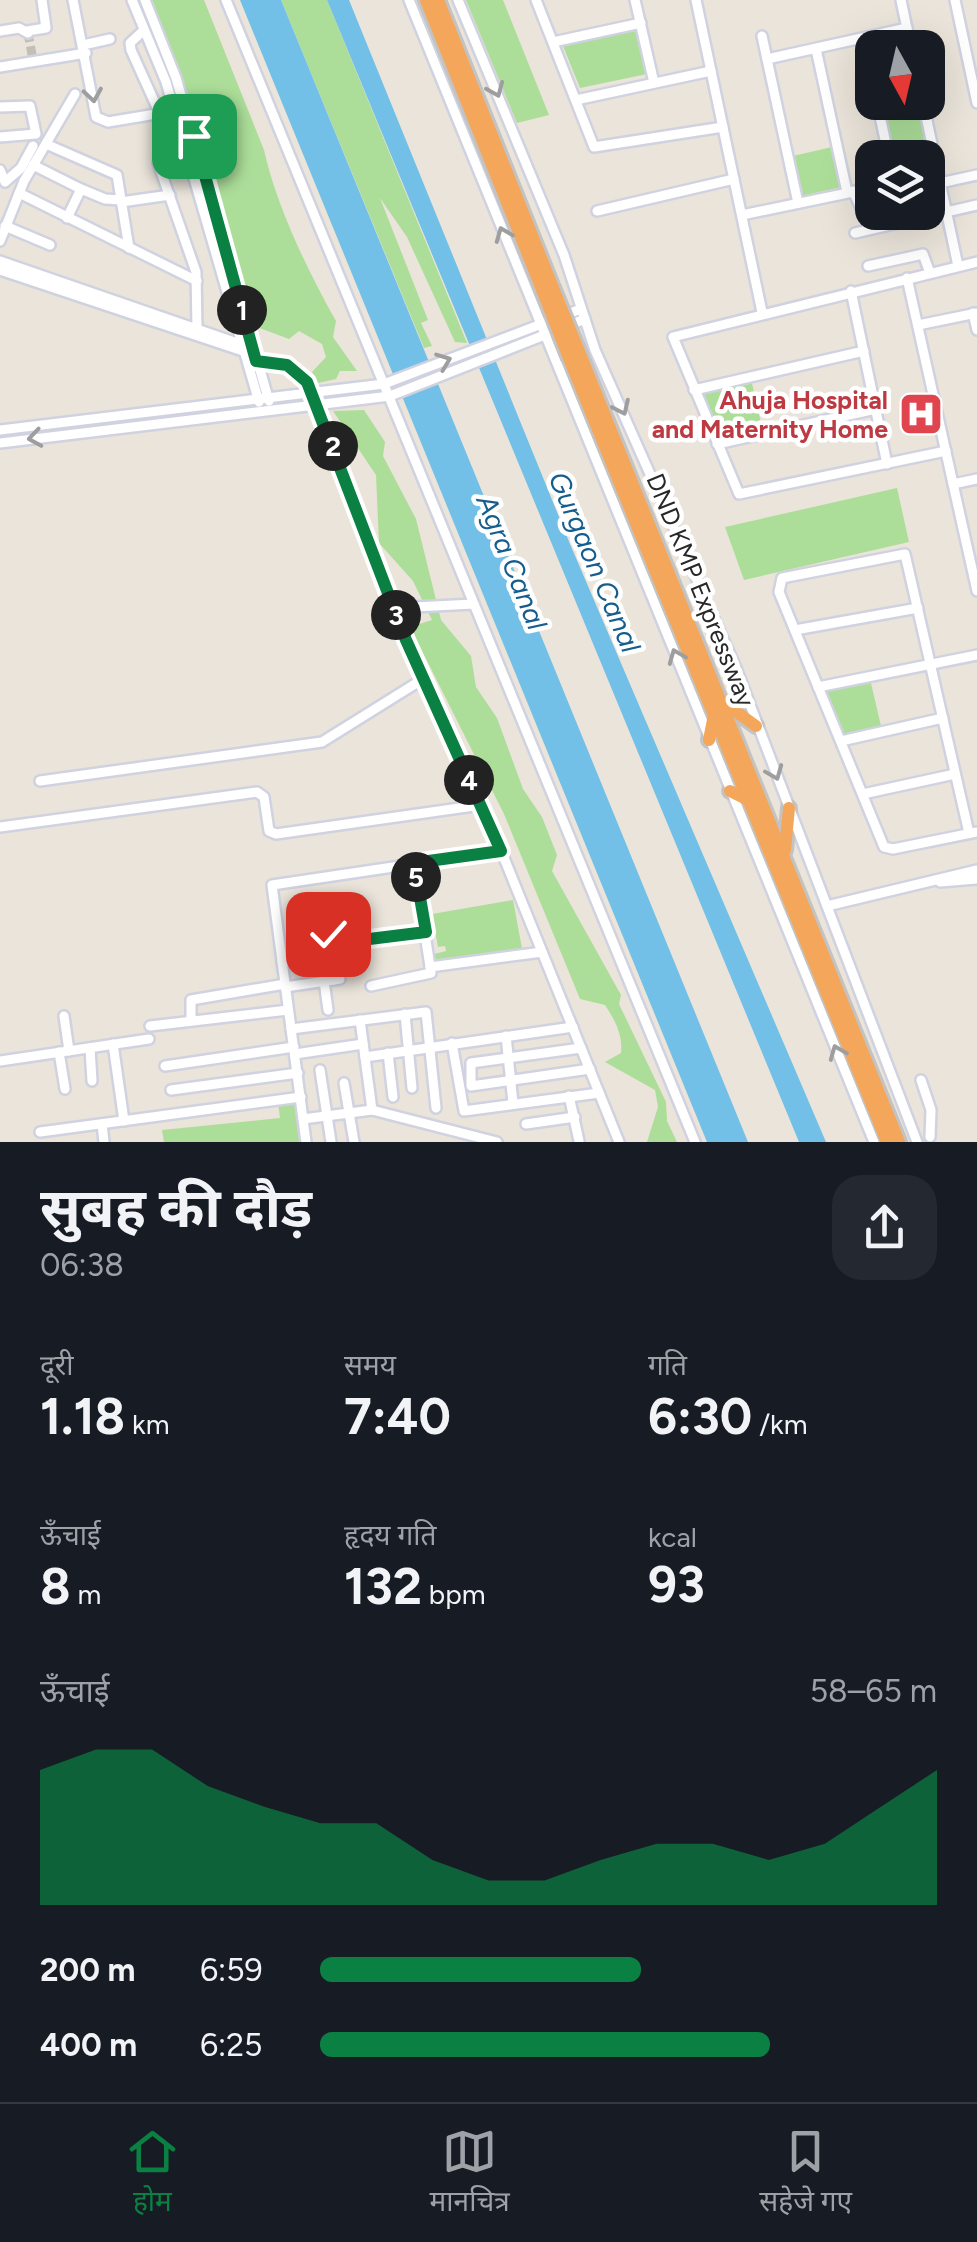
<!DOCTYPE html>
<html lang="hi">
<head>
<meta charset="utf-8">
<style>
	:root { --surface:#171b24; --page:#242831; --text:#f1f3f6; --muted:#9ea1a6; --line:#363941; --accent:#0b8043 }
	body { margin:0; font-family:Figtree,"Noto Sans Devanagari",sans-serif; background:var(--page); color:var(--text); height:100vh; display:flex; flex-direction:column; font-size:38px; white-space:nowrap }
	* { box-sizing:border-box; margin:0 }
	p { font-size:32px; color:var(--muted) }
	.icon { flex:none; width:55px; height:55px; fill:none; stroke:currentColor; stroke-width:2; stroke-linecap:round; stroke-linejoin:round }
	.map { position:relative; height:1142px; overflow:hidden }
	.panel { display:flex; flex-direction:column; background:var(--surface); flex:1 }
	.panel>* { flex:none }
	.needle { width:65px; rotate:172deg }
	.buttons { position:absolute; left:855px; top:30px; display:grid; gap:20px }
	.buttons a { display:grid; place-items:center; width:90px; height:90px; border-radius:20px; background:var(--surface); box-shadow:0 10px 40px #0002; font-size:50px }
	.pin { position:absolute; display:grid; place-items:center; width:85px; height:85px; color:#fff; margin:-42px; border-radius:20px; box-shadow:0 5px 15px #0006 }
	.km { position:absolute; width:50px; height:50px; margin:-25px; border-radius:50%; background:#222; color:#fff; font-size:28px; line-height:50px; text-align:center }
	.round { display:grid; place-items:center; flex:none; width:105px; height:105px; border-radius:30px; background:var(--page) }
	.head { display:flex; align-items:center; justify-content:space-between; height:170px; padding:0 40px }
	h1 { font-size:55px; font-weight:700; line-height:75px }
	.metrics { display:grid; grid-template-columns:repeat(3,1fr); gap:15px; height:170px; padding:10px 40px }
	.metrics div { display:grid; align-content:center }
	.metrics b { font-size:50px; font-weight:700 }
	.metrics small { font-size:28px; font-weight:400 }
	.metrics p { font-size:28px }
	.chart { height:280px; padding:20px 40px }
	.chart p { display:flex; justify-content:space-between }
	.chart svg { width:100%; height:180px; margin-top:10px; fill:var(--accent); opacity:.7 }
	ul { padding:0 40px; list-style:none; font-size:32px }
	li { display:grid; grid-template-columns:160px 120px 1fr; align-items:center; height:75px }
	li i { height:25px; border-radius:12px; background:var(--accent) }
	.tab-bar { display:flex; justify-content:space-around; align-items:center; height:140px; border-top:2px solid var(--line); background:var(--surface); font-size:28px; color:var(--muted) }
	.tab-bar a { display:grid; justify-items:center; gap:5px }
	.tab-bar .selected { color:var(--accent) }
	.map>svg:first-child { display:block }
</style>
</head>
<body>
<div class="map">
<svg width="977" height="1142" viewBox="0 0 977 1142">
	<rect width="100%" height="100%" fill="#eae4da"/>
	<g fill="#acde99">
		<path d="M150,0H204L264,150C276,204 306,268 336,321L333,337L357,371H340L336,379L318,383L312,372L326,357L322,344L299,331L289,339L257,327L177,69Z"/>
		<path d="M281,0H327L467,343L455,342L407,237L380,198L428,320L421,323L432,346L424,348Z"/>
		<path d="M466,0H503L549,115L517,123Z"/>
		<path d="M639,30L647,74L580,88L563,46Z"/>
		<path d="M883,103H919L935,176L928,178V158L895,157Z"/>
		<path d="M832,147L841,187L802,196L793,156Z"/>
		<path d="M751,379L762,427L719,435L702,389Z"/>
		<path d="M364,410L385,442L383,456L416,519L441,620L471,656L476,687L497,718L523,789L542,817L557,855L552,871L621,995L619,1004L666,1102L667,1121L677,1142H647L658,1107L655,1090L605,1062L621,1053C623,1035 615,1020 605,1005L580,999L504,814L410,627L432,620L413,581L379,543L376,475L333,411Z"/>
		<path d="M897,488L909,542L744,580L725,527Z"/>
		<path d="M870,679L881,726L843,734L825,688Z"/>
		<path d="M513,900L523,954L432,970L430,955L446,951L445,946L438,947L432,914Z"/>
		<path d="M301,1102L306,1142H164L162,1130L280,1118L278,1103Z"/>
	</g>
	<g fill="#72c0e7">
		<path d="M240,0H281L748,1142H707Z"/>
		<path d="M327,0H349L570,544L826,1142H799Z"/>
	</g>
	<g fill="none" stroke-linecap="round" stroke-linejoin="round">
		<path stroke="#c3beb6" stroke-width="9" stroke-dasharray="9 4.5" stroke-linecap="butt" d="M28,33L33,60"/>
		<defs>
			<g id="minor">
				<path d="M73,0L96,117L108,122L174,111"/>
				<path d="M132,0L166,82L259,402"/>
				<path d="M145,0L176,78L269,401"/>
				<path d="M226,0L695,1142"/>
				<path d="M409,0L874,1142"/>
				<path d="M458,0L564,255L595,350L736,668L917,1142"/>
				<path d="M536,0L594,147L723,127"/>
				<path d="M635,0L654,83"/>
				<path d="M696,0L762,312"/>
				<path d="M901,0L911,48"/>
				<path d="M955,0L977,103"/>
				<path d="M144,30L130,43L131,50L159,112"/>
				<path d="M0,31L19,28L28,33"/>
				<path d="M27,31L46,28L42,0"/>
				<path d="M762,36L798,203"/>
				<path d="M864,38L872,80"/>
				<path d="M553,42L641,23"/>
				<path d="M83,45L110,39"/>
				<path d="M816,49L847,192"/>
				<path d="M767,59L907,28"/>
				<path d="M0,67L86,53"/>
				<path d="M576,100L711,71"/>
				<path d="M877,102L889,158"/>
				<path d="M923,102L958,266"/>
				<path d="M0,107L30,106L36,134L0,137"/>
				<path d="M46,144L117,175L129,248"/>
				<path d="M158,163L196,272L197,329"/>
				<path d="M33,165L81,189L67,218"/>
				<path d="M0,170L5,182L21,168L33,146"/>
				<path d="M940,183L977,175"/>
				<path d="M81,189L105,199L121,200"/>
				<path d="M853,191L871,229"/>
				<path d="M19,193L197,281"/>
				<path d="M121,202L170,195"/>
				<path d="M597,211L734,179"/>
				<path d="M742,215L872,188"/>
				<path d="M5,226L50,245"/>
				<path d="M855,233L977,205"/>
				<path d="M0,241L24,181L75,94"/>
				<path d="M0,261L243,345"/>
				<path d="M868,266L923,254L930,273"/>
				<path d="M0,270L246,352"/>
				<path d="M907,278L977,591"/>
				<path d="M851,291L887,464"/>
				<path d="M973,313L977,330"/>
				<path d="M918,325L977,313"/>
				<path d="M256,361L297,370L313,394L405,640L496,838L619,1142"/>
				<path d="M694,390L864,351"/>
				<path d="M0,430L384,384L581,309"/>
				<path d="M0,443L390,396L585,319"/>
				<path d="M717,444L876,409"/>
				<path d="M946,451L739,494L673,337L977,262"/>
				<path d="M953,484L977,479"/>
				<path d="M394,608L474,604"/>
				<path d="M795,630L918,608"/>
				<path d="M818,687L977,655"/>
				<path d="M841,741L943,718"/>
				<path d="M40,781L322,742L423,679"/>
				<path d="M863,794L955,774"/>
				<path d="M0,827L257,792L264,797L269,831L276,834L481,805"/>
				<path d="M969,833L905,554L782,578L779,592L884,847L893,849L977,832"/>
				<path d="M940,882L977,879"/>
				<path d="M827,906L977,870"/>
				<path d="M326,926L334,980"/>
				<path d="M294,938L327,934"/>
				<path d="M329,945L426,932"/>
				<path d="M282,962L331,957"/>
				<path d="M430,967L542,952"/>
				<path d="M324,981L328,1010"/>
				<path d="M371,986L431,973L414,863"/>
				<path d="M285,987L340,979"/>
				<path d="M405,1014L412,1088"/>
				<path d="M64,1016L69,1051"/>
				<path d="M360,1020L372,1110"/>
				<path d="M191,1021V1000L285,984"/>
				<path d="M150,1026L288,1010"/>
				<path d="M291,1029L426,1012L436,1108"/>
				<path d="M506,1036L513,1103"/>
				<path d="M452,1043L464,1111L599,1093"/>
				<path d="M113,1044L124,1121"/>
				<path d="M90,1048L92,1081"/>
				<path d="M581,1048L471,1063V1086L590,1069"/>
				<path d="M59,1052L65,1089"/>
				<path d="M388,1053L393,1097"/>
				<path d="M295,1054L363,1044"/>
				<path d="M365,1057L573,1027"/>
				<path d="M0,1061L149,1039"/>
				<path d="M165,1066L294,1047"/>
				<path d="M320,1070L331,1142"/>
				<path d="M921,1080L931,1110L930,1137"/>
				<path d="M344,1083L354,1142"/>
				<path d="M171,1090L298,1073"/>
				<path d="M569,1096L579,1141"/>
				<path d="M303,1119L372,1110L497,1142"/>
				<path d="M102,1124L104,1142"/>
				<path d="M526,1124L575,1117"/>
				<path d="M40,1132L301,1097"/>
				<path d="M306,1142L272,885L501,851"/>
			</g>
			<g id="highway">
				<path d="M426,0L543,292"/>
				<path d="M438,0L553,288"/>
				<path d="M580,354L899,1142"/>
				<path d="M569,358L887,1142"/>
				<path d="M724,703L756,726"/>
				<path d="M709,740L714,715"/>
				<path d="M730,791L750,801"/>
				<path d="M785,850L789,808"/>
			</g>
		</defs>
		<use href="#minor" stroke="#d0d2e0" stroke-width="14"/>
		<use href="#highway" stroke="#c3c3c3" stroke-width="18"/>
		<use href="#minor" stroke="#fff" stroke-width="9"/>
		<use href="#highway" stroke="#f4a75b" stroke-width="12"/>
		<defs>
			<g id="highway-bridge">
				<path d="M553,288L580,354"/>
				<path d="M543,292L569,358"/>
			</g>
		</defs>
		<use href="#highway-bridge" stroke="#c3c3c3" stroke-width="18" stroke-linecap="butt"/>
		<use href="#highway-bridge" stroke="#f4a75b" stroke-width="12"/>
	</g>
	<defs><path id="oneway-chevron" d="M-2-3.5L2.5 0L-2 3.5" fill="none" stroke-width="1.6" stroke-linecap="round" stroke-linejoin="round" transform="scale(2.5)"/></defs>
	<g stroke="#9e9e9e">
		<use href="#oneway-chevron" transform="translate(496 90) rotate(67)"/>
		<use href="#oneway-chevron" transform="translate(93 95) rotate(81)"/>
		<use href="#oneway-chevron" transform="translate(503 234) rotate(-112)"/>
		<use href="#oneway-chevron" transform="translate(444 361) rotate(-21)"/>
		<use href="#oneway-chevron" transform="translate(622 408) rotate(65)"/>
		<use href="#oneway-chevron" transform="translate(35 438) rotate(171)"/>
		<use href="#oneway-chevron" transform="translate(676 656) rotate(-112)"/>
		<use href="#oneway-chevron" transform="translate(775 773) rotate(68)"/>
		<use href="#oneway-chevron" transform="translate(837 1052) rotate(-112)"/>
	</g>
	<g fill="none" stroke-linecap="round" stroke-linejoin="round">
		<defs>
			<path id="route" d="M194,136L256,361L287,365L307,382L406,640L501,851L414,863L426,932L329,944L328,934"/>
		</defs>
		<use href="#route" stroke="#fff" stroke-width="20"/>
		<use href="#route" stroke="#0b8043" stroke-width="12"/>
	</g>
	<defs>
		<symbol id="hospital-square" viewBox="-11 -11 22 22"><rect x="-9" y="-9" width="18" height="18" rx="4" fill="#e0444e" stroke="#fff"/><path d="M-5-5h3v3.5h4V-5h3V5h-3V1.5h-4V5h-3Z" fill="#fff"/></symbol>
	</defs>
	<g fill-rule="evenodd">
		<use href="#hospital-square" x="896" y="389" width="50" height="50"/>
	</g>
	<g text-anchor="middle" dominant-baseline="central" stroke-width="9" stroke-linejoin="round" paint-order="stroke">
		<g font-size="25" font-weight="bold" fill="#be3a42" stroke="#fff" text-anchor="end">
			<text x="888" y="400">Ahuja Hospital<tspan x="888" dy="29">and Maternity Home</tspan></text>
		</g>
		<g font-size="25" fill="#282828" stroke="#fff">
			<text transform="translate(701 590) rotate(68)">DND KMP Expressway</text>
		</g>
		<g font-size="28" font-style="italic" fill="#155d8f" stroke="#fff">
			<text transform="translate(512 562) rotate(68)">Agra Canal</text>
			<text transform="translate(595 562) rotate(67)">Gurgaon Canal</text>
		</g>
	</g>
</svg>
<div class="buttons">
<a><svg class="needle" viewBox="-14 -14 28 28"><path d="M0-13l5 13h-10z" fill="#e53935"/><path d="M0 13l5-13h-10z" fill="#9ea1a6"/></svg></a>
<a><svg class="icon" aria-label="layers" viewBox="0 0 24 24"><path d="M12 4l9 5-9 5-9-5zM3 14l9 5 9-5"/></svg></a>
</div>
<div class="pin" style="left:194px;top:136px;background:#1e9e55"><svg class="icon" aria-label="arrive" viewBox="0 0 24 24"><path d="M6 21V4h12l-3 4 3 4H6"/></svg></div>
<div class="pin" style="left:328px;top:934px;background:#d93025"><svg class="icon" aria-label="check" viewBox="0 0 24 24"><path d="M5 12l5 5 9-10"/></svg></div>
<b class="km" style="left:242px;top:310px">1</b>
<b class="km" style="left:333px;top:446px">2</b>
<b class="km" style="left:396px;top:615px">3</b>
<b class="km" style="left:469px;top:780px">4</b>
<b class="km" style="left:416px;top:877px">5</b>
</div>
<section class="panel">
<div class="head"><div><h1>सुबह की दौड़</h1><p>06:38</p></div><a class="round"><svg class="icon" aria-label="share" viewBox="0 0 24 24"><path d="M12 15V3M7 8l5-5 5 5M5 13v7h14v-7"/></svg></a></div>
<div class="metrics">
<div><p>दूरी</p><b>1.18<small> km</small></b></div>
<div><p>समय</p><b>7:40</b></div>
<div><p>गति</p><b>6:30<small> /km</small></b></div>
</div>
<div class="metrics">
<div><p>ऊँचाई</p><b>8<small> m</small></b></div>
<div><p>हृदय गति</p><b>132<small> bpm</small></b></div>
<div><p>kcal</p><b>93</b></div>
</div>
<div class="chart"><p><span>ऊँचाई</span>58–65 m</p>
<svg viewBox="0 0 160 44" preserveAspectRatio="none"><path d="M0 44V11L10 6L20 6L30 15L40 20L50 24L60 24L70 33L80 38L90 38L100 33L110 29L120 29L130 33L140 29L150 20L160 11V44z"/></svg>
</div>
<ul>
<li><b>200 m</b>6:59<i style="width:52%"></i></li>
<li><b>400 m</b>6:25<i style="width:73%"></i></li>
</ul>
</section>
<nav class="tab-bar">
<a class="selected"><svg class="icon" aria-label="home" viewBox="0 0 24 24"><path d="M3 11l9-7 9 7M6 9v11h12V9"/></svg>होम</a>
<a><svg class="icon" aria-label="map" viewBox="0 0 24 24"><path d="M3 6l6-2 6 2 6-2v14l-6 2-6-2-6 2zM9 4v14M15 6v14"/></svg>मानचित्र</a>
<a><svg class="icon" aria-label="saved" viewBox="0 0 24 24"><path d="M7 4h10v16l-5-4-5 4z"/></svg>सहेजे गए</a>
</nav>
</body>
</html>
